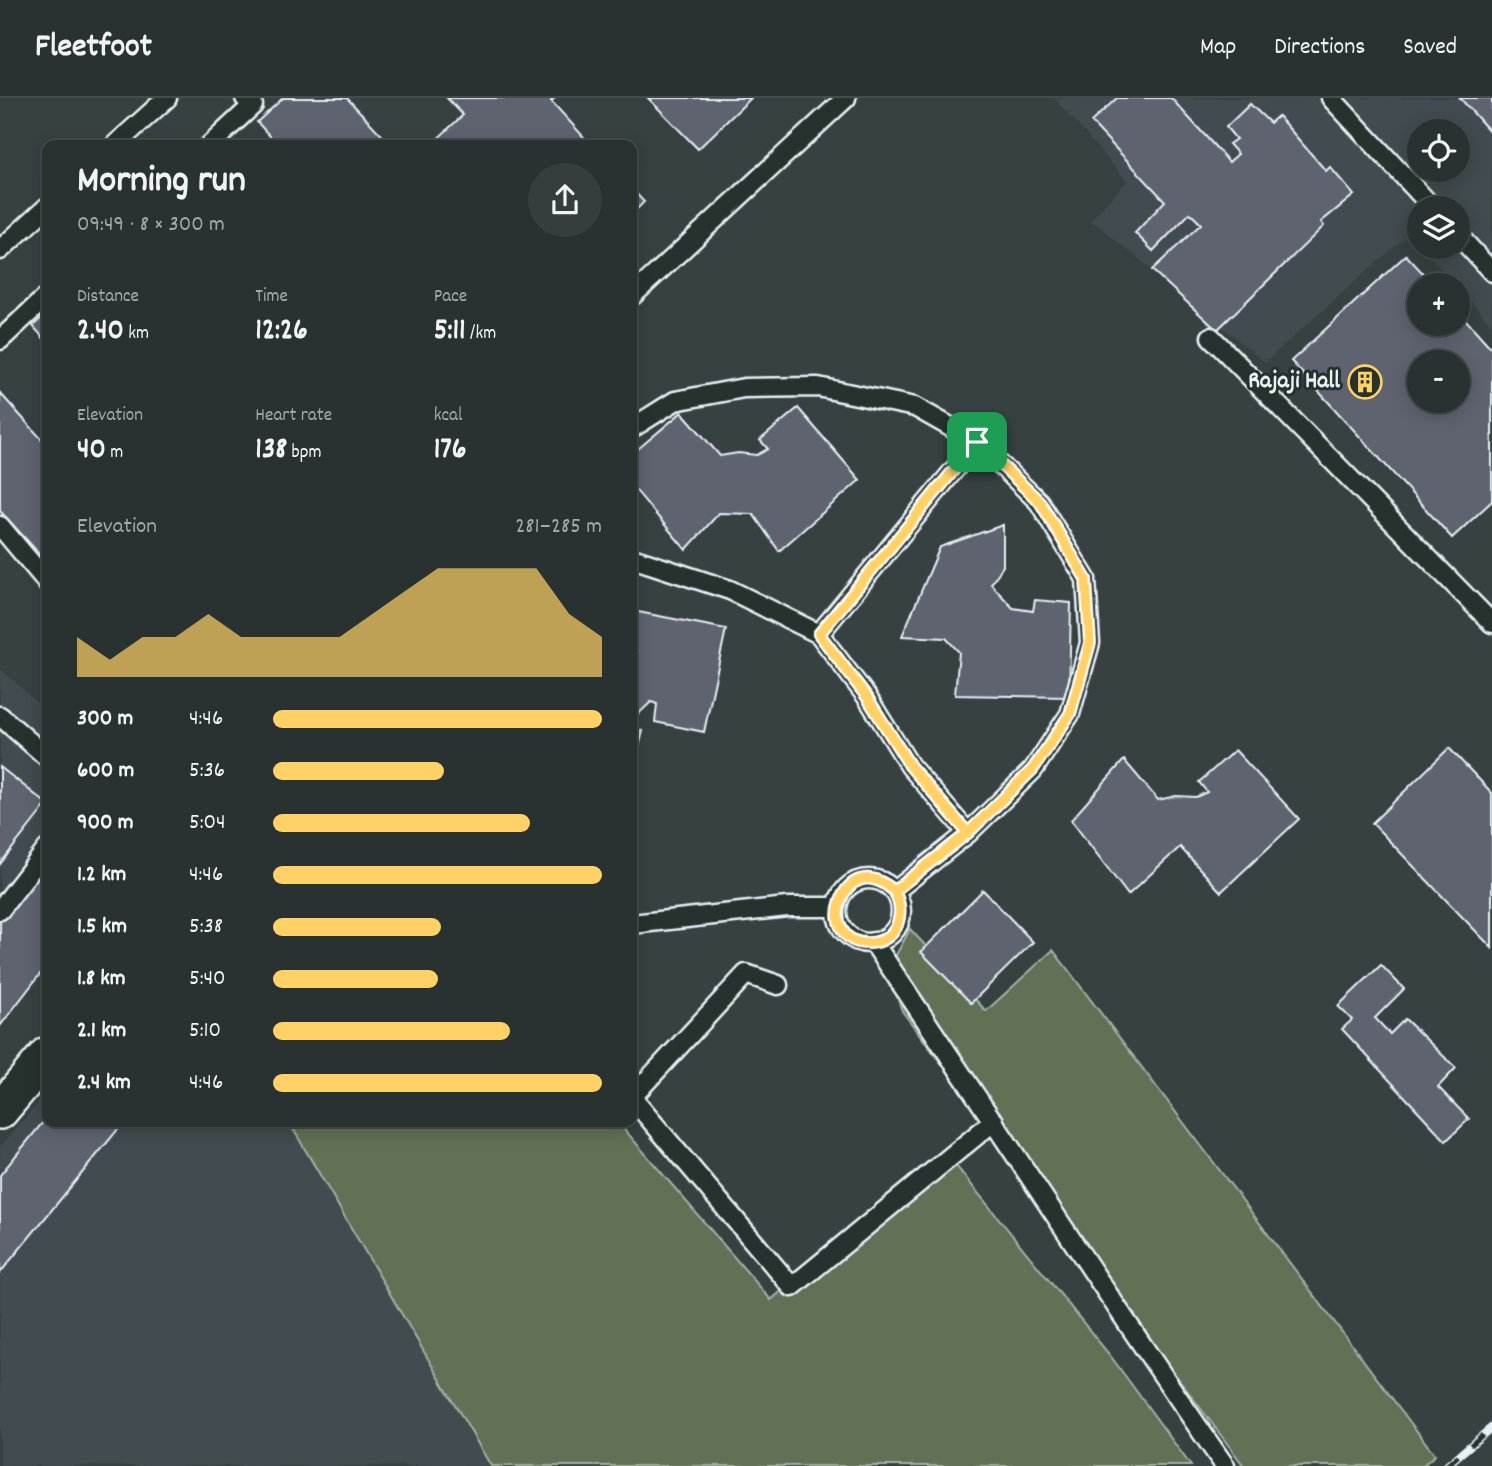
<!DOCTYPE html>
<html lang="en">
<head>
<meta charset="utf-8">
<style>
	:root { --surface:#293131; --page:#353d3d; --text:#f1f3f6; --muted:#a5a9ab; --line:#454c4d; --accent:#ffd166 }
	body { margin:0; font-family:Dekko,sans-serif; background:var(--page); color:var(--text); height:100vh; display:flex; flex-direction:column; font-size:26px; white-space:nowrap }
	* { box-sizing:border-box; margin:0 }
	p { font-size:23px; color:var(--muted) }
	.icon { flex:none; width:38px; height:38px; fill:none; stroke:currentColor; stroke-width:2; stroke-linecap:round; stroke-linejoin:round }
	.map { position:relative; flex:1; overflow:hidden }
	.sheet { position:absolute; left:42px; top:42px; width:595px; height:987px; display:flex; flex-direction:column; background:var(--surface); border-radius:14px; box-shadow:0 4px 18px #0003,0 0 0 2px var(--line) }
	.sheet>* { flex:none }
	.controls { position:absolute; left:1407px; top:21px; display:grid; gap:14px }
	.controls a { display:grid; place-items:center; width:63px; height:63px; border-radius:50%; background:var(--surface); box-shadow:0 4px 18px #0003,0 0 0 2px var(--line); font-size:35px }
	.pin { position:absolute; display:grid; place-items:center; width:60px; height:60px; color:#fff; margin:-30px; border-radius:14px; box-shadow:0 4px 10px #0006 }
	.round { display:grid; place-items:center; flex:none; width:74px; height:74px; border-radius:37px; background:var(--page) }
	.summary { display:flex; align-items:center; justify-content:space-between; height:119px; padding:0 35px }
	h1 { font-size:38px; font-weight:700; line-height:52px }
	.metrics { display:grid; grid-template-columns:repeat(3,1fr); gap:10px; height:119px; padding:7px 35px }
	.metrics div { display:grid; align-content:center }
	.metrics b { font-size:30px; font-weight:700 }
	.metrics small { font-size:19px; font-weight:400 }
	.metrics p { font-size:19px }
	.chart { height:196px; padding:14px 35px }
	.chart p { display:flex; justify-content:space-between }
	.chart svg { width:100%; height:126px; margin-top:7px; fill:var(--accent); opacity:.7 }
	ul { padding:0 35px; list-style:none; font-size:23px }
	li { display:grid; grid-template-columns:112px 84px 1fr; align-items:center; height:52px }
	li i { height:18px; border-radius:9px; background:var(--accent) }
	header { display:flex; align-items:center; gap:42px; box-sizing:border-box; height:98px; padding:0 35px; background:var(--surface); border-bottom:2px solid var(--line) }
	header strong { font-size:33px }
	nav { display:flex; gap:38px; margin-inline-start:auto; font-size:24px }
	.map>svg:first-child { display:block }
</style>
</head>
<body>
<header>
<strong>Fleetfoot</strong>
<nav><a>Map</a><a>Directions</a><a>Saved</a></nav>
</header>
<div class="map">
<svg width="1492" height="1368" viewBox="0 0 1492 1368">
	<rect width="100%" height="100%" fill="#374141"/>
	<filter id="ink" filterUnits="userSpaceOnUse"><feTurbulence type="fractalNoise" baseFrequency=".0143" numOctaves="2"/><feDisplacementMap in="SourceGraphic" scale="14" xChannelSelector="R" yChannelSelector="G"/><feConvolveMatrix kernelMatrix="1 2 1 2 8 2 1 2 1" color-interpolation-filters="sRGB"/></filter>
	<g filter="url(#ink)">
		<g fill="#434b4f" fill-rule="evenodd">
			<path d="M1054,0H1492V227L1422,149H1458V110H1419V146L1409,136L1265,264L1091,122L1127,83ZM1419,33H1458V72H1419Z"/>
			<path d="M0,570L47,614V829L0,912Z"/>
			<path d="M47,995V1024H289L491,1368H0V1049Z"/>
		</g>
		<g fill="#607154" stroke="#a4b1a6" stroke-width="2">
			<path d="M910,831L986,913L1053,852L1435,1357L1422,1368H1244L902,913L888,872Z"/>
			<path d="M289,1024H509L515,1027L521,1024H618L771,1202L944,1053L1112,1260L1191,1368H491Z"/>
		</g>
		<g fill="#5f6370" stroke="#e8f1f8" stroke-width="2" fill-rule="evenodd">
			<path d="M283,0H347L391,47H278L257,24Z"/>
			<path d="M447,0H555L551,3L591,47H431L463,17Z"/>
			<path d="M648,0H751L698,51Z"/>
			<path d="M1117,0H1171L1229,64L1238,56L1229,46L1236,41L1226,29L1250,6L1270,25L1278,18L1326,73L1330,69L1354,97L1321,124L1324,128L1217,232L1152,172L1201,126L1190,115L1153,153L1135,135L1165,103L1091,24Z"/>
			<path d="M1460,0H1492V36Z"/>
			<path d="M632,91L644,104L632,116Z"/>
			<path d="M1406,157L1434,187H1419V226H1458V213L1492,251V403L1452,440L1291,263ZM1419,264H1458V303H1419Z"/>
			<path d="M47,215V244L33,228Z"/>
			<path d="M0,295L47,347V464L0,413Z"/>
			<path d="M798,310L860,382L779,453L753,416L719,415L686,452L632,388V356L682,314L720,358L738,355L757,357L768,351L760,342Z"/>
			<path d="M1003,427V468L991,486L1013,510L1033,513L1035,502L1071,505L1069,599L955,597L959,554L946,540L902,538L940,449Z"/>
			<path d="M633,513L726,531L704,634L655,624L657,606L651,604L632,622V572L635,569L637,553L632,552Z"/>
			<path d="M632,631L643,633L632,677Z"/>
			<path d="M1449,650L1492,695V850L1372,725Z"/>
			<path d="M1235,652L1299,721L1221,794L1180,749L1128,797L1071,722L1124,662L1158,702L1176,698L1196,699L1207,694L1199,684Z"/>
			<path d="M0,669L47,706L0,766Z"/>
			<path d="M47,761V867L0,928V821Z"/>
			<path d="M983,792L1033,844L971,905L921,854Z"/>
			<path d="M1381,867L1404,891L1375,920L1390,936L1405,921L1456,970L1438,989L1469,1021L1446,1043L1342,931L1352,922L1338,908Z"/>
			<path d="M47,1019V1024H124L0,1175V1077Z"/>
		</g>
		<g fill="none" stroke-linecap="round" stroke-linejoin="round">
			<defs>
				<g id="service">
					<path d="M1331,0L1433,110"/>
					<path d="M115,47L167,0"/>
					<path d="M210,47L253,7L245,0"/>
					<path d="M1458,137L1492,174"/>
					<path d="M0,152L47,109"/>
					<path d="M632,198L846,0"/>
					<path d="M1211,239L1492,525"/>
					<path d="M0,242L47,198"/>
					<path d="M632,330L675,303L744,290L818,289L915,309L977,344L1039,404L1086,481L1090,545L1070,616L1033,672L968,735L895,793"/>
					<path d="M0,428L47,484"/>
					<path d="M632,460L730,492L819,536L867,599L910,668L968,735"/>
					<path d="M819,536L977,344"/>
					<path d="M0,618L47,659"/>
					<circle cx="869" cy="813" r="32"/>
					<path d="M0,812L47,751"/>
					<path d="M632,826L787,809H837"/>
					<path d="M873,844C991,1018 1105,1196 1225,1368"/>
					<path d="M632,999L746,876L778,887"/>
					<path d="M632,1000L792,1189L994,1023"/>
				</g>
				<path id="minor" d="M0,1013L47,957"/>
			</defs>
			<use href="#service" stroke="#e8f1f8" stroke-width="23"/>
			<use href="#minor" stroke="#e8f1f8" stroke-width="40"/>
			<use href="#service" stroke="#26332d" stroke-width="18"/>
			<use href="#minor" stroke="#26332d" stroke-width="35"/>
			<defs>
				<path id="rail" d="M1446,1368L1492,1329"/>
			</defs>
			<use href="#rail" stroke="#e8f1f8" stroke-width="8"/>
			<use href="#rail" stroke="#26332d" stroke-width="5" stroke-dasharray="16" stroke-linecap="butt"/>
		</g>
	</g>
	<g fill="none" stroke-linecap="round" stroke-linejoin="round" filter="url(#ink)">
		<defs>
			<path id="route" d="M977,344L1040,404L1086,481L1090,545L1070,616L1033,671L968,735L894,793C906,814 899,843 870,845C812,848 842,746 894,793L968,735L910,668L867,599L819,536L977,344"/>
		</defs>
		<use href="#route" stroke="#fff" stroke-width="14"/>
		<use href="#route" stroke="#ffd166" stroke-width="9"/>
	</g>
	<defs>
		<symbol id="building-ring" viewBox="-11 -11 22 22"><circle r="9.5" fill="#26332d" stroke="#ffd166" stroke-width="1.5"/><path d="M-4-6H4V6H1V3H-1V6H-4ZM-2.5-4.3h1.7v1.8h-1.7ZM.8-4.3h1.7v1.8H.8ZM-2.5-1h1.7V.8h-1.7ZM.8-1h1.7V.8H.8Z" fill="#ffd166"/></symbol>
	</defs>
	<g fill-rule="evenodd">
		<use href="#building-ring" x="1346" y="265" width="38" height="38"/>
	</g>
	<g text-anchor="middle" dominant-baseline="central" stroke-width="6" stroke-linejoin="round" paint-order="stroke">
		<g font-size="24" font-weight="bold" fill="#e8f1f8" stroke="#26332d" text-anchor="end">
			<text x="1340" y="284">Rajaji Hall</text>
		</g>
	</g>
</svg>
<div class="controls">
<a><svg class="icon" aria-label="locate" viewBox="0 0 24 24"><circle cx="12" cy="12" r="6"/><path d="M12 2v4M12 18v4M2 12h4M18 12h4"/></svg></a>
<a><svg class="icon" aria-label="layers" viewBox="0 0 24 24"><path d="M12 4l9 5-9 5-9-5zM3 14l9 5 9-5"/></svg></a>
<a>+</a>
<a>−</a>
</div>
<div class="pin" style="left:977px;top:344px;background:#1e9e55"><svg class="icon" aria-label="arrive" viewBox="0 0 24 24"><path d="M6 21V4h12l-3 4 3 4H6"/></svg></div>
<section class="sheet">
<div class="summary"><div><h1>Morning run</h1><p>09:49 · 8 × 300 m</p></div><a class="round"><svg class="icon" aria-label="share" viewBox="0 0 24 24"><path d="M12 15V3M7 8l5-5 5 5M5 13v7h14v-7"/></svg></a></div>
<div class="metrics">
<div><p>Distance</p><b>2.40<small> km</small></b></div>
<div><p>Time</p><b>12:26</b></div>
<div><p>Pace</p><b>5:11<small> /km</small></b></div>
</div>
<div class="metrics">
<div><p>Elevation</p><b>40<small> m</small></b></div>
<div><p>Heart rate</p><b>138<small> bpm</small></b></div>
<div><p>kcal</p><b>176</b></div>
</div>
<div class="chart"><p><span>Elevation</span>281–285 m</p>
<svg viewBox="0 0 160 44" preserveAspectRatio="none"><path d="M0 44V30L10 38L20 30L30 30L40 22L50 30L60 30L70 30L80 30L90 22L100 14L110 6L120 6L130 6L140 6L150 22L160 30V44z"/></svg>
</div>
<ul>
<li><b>300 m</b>4:46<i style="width:100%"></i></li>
<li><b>600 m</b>5:36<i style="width:52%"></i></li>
<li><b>900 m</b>5:04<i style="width:78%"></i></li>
<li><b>1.2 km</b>4:46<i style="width:100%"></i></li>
<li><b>1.5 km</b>5:38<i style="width:51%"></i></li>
<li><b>1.8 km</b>5:40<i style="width:50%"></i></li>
<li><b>2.1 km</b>5:10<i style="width:72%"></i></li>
<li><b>2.4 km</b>4:46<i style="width:100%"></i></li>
</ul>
</section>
</div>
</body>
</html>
